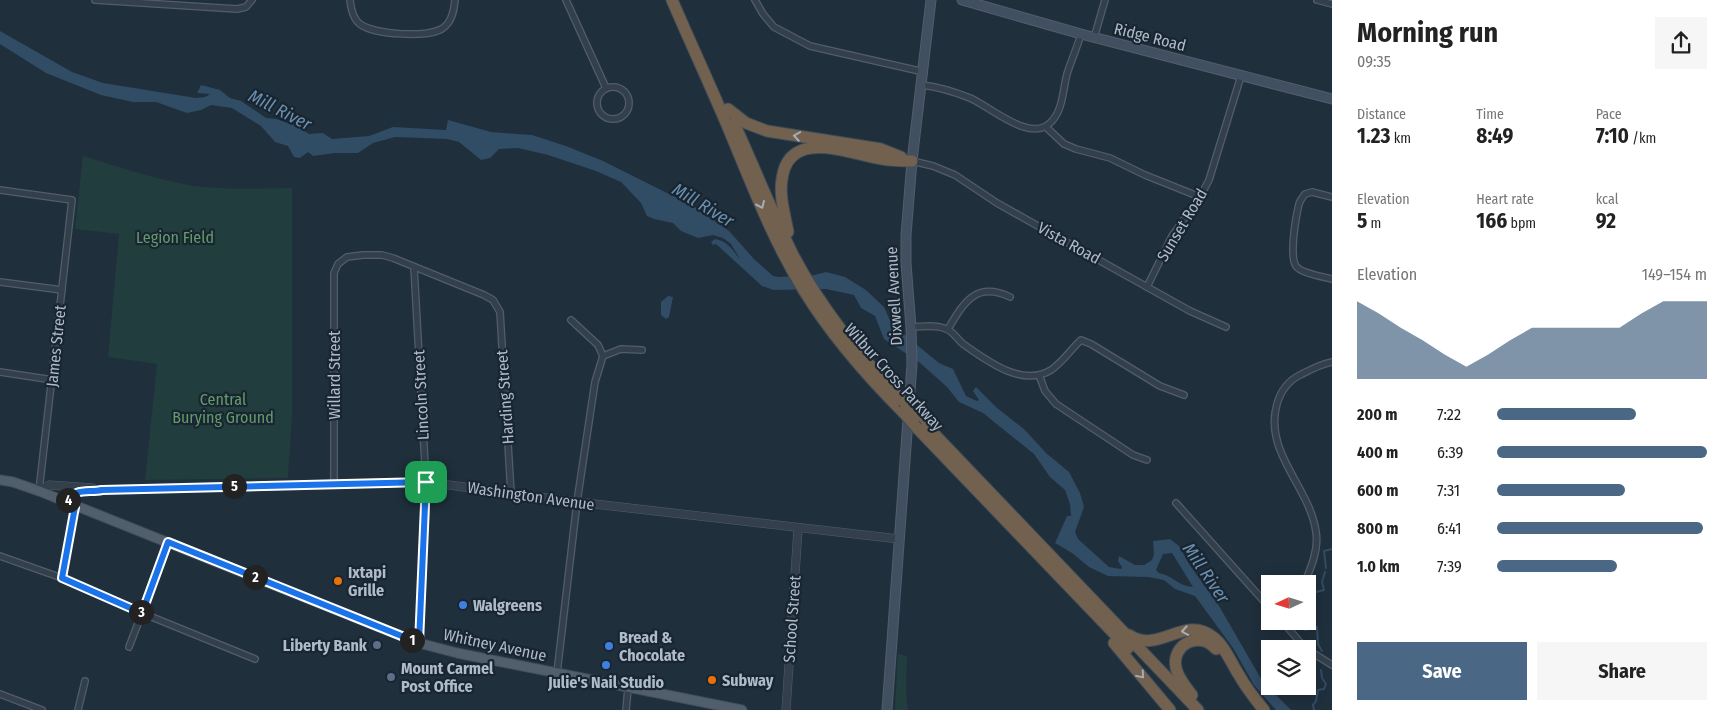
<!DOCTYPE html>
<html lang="en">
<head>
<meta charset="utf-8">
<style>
	:root { --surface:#fff; --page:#f6f6f6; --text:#222; --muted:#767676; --accent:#4a6785 }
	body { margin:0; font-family:"Fira Sans Condensed",sans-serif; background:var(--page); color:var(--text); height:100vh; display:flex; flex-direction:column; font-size:19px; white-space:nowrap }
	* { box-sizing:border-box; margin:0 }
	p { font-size:16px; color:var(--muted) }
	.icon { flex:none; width:28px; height:28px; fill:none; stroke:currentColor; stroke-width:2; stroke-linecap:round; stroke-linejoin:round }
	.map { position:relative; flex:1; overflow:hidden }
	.drawer { display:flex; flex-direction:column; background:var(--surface); width:400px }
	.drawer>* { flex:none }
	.needle { width:32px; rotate:266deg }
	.buttons { position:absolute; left:1261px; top:575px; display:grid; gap:10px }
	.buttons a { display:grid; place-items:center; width:55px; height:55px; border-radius:0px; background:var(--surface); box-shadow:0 2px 12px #0003; font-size:25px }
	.pin { position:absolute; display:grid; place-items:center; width:42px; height:42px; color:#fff; margin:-21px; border-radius:10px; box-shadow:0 2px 8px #0006 }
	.km { position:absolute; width:25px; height:25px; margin:-12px; border-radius:50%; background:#222; color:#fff; font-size:14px; line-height:25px; text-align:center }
	.round { display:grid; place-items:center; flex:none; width:52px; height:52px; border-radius:0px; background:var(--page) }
	.headline { display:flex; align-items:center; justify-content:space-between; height:85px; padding:0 25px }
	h1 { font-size:28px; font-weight:700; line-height:38px }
	.figures { display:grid; grid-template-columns:repeat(3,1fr); gap:8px; height:85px; padding:5px 25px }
	.figures div { display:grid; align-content:center }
	.figures b { font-size:21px; font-weight:700 }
	.figures small { font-size:14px; font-weight:400 }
	.figures p { font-size:14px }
	.chart { height:140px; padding:10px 25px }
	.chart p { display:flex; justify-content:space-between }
	.chart svg { width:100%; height:90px; margin-top:5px; fill:var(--accent); opacity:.7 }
	.action { display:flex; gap:10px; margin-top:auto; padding:10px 25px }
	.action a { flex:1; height:58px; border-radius:0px; background:var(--accent); color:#fff; font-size:20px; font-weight:700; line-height:58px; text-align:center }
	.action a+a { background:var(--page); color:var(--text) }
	ul { padding:0 25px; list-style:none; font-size:16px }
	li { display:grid; grid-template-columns:80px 60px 1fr; align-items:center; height:38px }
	li i { height:12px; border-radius:6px; background:var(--accent) }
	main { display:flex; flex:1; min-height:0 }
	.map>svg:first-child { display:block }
</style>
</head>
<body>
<main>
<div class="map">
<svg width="1332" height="710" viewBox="0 0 1332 710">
	<rect width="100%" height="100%" fill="#1f2f3c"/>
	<g fill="#213d3d">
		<path d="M83,156C120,167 157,180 195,186C227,190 260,188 292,188V415L288,478L145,480L157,364L108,357L119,234L75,229Z"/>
		<path d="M898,654L907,656L906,693L908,710H895Z"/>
	</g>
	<g fill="#314c65" fill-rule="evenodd">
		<path d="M0,31L72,72L103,83L196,98L205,97L210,94L197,93L201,85L220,90L230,98L241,101L266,118L276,119L299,127L309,134L323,133L332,139L369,136L393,127L446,130L448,120L491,132L532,135L566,146L603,161L695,207L729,231L754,259L773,276L779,277L814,275L826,272L845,277L866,290L884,307L892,325L906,336L939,363L953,369L966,396L977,401L979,400L973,391L976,387L996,407L1025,430L1046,453L1069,472L1080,493L1084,507L1075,532L1078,539L1109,567L1121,569L1122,567L1118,561L1119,556L1135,565H1144L1152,560L1154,554L1153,541L1170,539L1179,546L1189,564L1219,606L1263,682L1291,710H1276L1254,685L1233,648L1195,596L1175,589L1164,580L1148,577L1108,576L1089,567L1072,553L1055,543L1067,516H1071L1070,504L1065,490L1050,477L1034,454L983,413L959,402L947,387L919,362L884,339L875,316L861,308L854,295L826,289L774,290L762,286L716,244L713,245L711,242L715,239C728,241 732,250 740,259L731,244L723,238L713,235L698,238L681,231L673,223L654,219L647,216L641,203L621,182L596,171L548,155L518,148L499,149L490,158L481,160L459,142L447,139L395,137L373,143L358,153H335L313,156L308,152L300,158L294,157L288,146L275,142L261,126L232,108L211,105L201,110L187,113L156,102H133L101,95L46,73L0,44ZM1172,553L1193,587C1176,585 1174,576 1159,573L1156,570L1163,554Z"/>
		<path d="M668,296L673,297L669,317L666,319L661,315V302Z"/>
	</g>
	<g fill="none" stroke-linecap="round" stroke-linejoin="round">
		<g stroke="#314c65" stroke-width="2">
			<path d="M1326,568L1324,551L1332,549"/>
			<path d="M1308,602L1312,593L1324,590L1322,582L1325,572"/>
			<path d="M1308,612L1309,616L1308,617"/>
			<path d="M1304,621L1305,630L1317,627L1318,644L1322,651"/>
			<path d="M1314,710L1313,705L1316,701L1318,690L1324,689L1326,684L1322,678L1321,670"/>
		</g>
		<defs>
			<g id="minor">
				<path d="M95,0L237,9L246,7L252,0"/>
				<path d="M350,0C351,9 353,19 360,24C374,35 430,38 443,28C452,22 454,10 455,0"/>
				<path d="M566,0L606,88"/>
				<path d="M755,0L763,14L774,27L810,46L924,72"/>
				<path d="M1317,0L1332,4"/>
				<path d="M1094,38L1105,0"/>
				<path d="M922,85C939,87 955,92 970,98C991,107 1032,145 1052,121C1063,109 1063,89 1067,74C1071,61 1077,48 1081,34"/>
				<circle cx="613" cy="103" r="16"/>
				<path d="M1046,127L1064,144L1076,149L1110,158L1145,175L1200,197"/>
				<path d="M912,161L933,166L955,175L997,203L1045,230L1190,311L1226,327"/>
				<path d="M0,190L72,200L39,491"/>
				<path d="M1332,197L1312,192L1305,194C1303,197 1300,200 1299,204C1296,216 1289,256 1296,266C1300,273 1324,277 1332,279"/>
				<path d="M414,267L426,482L419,643"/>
				<path d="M0,282L62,290"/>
				<path d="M1147,287L1172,236L1200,197L1209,180L1241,76"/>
				<path d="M571,320L598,345L603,356"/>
				<path d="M911,327C922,327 936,324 946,329C953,331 957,339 963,344C986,360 1022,388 1051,370C1063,362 1070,350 1081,340L1091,344L1160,386L1184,395"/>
				<path d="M948,329C964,302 976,281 1010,297"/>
				<path d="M0,372L53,380"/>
				<path d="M1039,375L1045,391L1056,404L1133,455L1147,460"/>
				<path d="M334,484V273L338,264L347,257L363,255H382L393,258L484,295L493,300L500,312L511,493"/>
				<path d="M1176,503L1270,608"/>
				<path d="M0,556L62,578L142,613L255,659"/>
				<path d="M62,578L75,507"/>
				<path d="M1304,584C1311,568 1319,549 1316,532C1310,487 1263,452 1277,404C1281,390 1288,381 1300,375C1310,370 1321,364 1332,362"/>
				<path d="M1282,621L1306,649"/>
				<path d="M129,647L169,542"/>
				<path d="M1308,650L1332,665"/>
				<path d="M557,673L577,502L595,382L603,356L621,349L642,350"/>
				<path d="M0,694L42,710"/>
				<path d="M78,710L85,681"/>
				<path d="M626,710L628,688"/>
			</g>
			<g id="tertiary">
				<path d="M39,491L49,485L93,488"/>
				<path d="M67,503C74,487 87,493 102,490L426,482L577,502L899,539"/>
				<path d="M786,710L798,529"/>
			</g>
			<g id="secondary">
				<path d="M962,0L1081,34L1332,99"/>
				<path d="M887,710L912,364L911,327L906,263V235L912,161L931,0"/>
			</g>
			<path id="primary" d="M0,480L13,482L39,491L419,643L457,653L742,710"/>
			<g id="motorway">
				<path d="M672,0C691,44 711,87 730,132C752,185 773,240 803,289C831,335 865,374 903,412"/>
				<path d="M728,109L746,123L767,131L881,149L901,157"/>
				<path d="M734,123C754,167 772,212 793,255C822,310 860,357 903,401"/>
				<path d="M788,232C785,215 779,196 782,179C789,127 849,154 882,159C892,161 902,161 912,161"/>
				<path d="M917,416L1198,710"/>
				<path d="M917,428L1128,648"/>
				<path d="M1129,635C1159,655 1184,614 1213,637C1225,646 1231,663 1239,675C1246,688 1255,699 1264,710"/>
				<path d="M1114,643L1170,710"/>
				<path d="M1192,695C1186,687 1178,678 1176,668C1171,644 1200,630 1216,649"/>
			</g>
		</defs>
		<use href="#minor" stroke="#515e6a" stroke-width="8"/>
		<use href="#tertiary" stroke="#515e6a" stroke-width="9"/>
		<use href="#secondary" stroke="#515e6a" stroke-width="11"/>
		<use href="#primary" stroke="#3f4c58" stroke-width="11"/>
		<use href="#motorway" stroke="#3e4b57" stroke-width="13"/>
		<use href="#minor" stroke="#33404c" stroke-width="5.5"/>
		<use href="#tertiary" stroke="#33404c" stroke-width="8"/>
		<use href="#secondary" stroke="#414f60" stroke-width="9"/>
		<use href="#primary" stroke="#515f6c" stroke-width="9"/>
		<use href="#motorway" stroke="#73614f" stroke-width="11"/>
		<defs>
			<g id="motorway-bridge">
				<path d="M903,401L917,416"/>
				<path d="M903,412L917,428"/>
			</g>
		</defs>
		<use href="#motorway-bridge" stroke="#3e4b57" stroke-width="13" stroke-linecap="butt"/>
		<use href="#motorway-bridge" stroke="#73614f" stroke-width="11"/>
	</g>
	<defs><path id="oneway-chevron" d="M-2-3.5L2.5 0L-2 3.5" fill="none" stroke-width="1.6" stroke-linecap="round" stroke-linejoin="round" transform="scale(1.25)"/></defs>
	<g stroke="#a5aeb6">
		<use href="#oneway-chevron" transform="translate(797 136) rotate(-171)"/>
		<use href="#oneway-chevron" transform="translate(761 205) rotate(66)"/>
		<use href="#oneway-chevron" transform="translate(1185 631) rotate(170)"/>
		<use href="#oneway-chevron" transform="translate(1141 675) rotate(50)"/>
	</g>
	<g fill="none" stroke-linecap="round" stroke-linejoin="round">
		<defs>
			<path id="route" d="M426,482L419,643L168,542L142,613L62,578L75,507L67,503C74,487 88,493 102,490Z"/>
		</defs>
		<use href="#route" stroke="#fff" stroke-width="10"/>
		<use href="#route" stroke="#1a73e8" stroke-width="6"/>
	</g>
	<g fill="#e8710a" stroke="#192531" stroke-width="2">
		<circle cx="338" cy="581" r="5"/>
		<circle cx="712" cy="680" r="5"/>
	</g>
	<g fill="#3f7fe0" stroke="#192531" stroke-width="2">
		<circle cx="463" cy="605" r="5"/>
		<circle cx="609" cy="646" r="5"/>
		<circle cx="606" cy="665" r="5"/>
	</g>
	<g fill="#5c6f8a" stroke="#192531" stroke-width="2">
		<circle cx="377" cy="645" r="5"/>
		<circle cx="391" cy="677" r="5"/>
	</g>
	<g text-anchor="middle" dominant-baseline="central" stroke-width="4.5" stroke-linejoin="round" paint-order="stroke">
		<g font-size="16" fill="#aebbc8" stroke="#192531">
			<text transform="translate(1150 37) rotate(14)">Ridge Road</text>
			<text transform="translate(1182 225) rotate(-59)">Sunset Road</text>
			<text transform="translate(1069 243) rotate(29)">Vista Road</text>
			<text transform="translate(894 296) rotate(-93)">Dixwell Avenue</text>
			<text transform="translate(56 346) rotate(-84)">James Street</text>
			<text transform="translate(334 375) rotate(-90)">Willard Street</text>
			<text transform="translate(894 377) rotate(48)">Wilbur Cross Parkway</text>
			<text transform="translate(421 395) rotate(-93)">Lincoln Street</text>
			<text transform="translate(505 397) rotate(-94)">Harding Street</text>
			<text transform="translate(531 496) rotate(8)">Washington Avenue</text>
			<text transform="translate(792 619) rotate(-86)">School Street</text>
			<text transform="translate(495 645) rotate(12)">Whitney Avenue</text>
		</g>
		<g font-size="16" fill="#629c6a" stroke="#192531">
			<text x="175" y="237">Legion Field</text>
			<text x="223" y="399">Central<tspan x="223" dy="18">Burying Ground</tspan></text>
		</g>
		<g font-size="16" font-weight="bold" fill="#aebbc8" stroke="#192531" text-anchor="start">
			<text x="348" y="572">Ixtapi<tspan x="348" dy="18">Grille</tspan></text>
			<text x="473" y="605">Walgreens</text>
			<text x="619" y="637">Bread &amp;<tspan x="619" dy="18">Chocolate</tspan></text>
			<text x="367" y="645" text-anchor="end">Liberty Bank</text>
			<text x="401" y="668">Mount Carmel<tspan x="401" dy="18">Post Office</tspan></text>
			<text x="722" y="680">Subway</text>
			<text x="606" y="682" text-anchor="middle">Julie's Nail Studio</text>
		</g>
		<g font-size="18" font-style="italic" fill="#6b8faf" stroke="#192531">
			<text transform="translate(280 110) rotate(27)">Mill River</text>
			<text transform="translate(703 205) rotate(31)">Mill River</text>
			<text transform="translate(1206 573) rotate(56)">Mill River</text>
		</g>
	</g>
</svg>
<div class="buttons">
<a><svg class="needle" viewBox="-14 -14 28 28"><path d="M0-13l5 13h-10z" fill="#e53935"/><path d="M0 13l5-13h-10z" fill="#767676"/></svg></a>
<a><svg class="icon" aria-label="layers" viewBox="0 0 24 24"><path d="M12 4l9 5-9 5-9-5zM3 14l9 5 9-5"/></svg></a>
</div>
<div class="pin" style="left:426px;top:482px;background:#1e9e55"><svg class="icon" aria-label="arrive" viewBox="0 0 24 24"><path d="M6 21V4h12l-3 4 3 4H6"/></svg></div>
<b class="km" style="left:412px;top:640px">1</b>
<b class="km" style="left:255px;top:577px">2</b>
<b class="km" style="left:141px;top:612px">3</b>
<b class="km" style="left:68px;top:500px">4</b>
<b class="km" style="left:234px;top:486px">5</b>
</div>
<section class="drawer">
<div class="headline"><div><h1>Morning run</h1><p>09:35</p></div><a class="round"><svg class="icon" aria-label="share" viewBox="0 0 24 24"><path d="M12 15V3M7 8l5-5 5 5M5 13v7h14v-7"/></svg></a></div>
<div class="figures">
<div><p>Distance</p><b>1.23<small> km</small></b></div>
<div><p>Time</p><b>8:49</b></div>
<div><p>Pace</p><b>7:10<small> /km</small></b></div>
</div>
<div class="figures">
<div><p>Elevation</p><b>5<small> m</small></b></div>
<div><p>Heart rate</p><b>166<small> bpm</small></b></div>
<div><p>kcal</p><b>92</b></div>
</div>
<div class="chart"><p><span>Elevation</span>149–154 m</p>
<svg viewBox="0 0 160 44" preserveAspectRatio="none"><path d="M0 44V6L10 12L20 19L30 25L40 32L50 38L60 32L70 25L80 19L90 19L100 19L110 19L120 19L130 12L140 6L150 6L160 6V44z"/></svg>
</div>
<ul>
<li><b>200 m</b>7:22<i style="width:66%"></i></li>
<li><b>400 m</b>6:39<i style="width:100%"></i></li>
<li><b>600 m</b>7:31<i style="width:61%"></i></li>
<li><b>800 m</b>6:41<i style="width:98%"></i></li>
<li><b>1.0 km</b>7:39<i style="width:57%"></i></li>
</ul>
<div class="action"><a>Save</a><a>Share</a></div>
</section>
</main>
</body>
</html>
